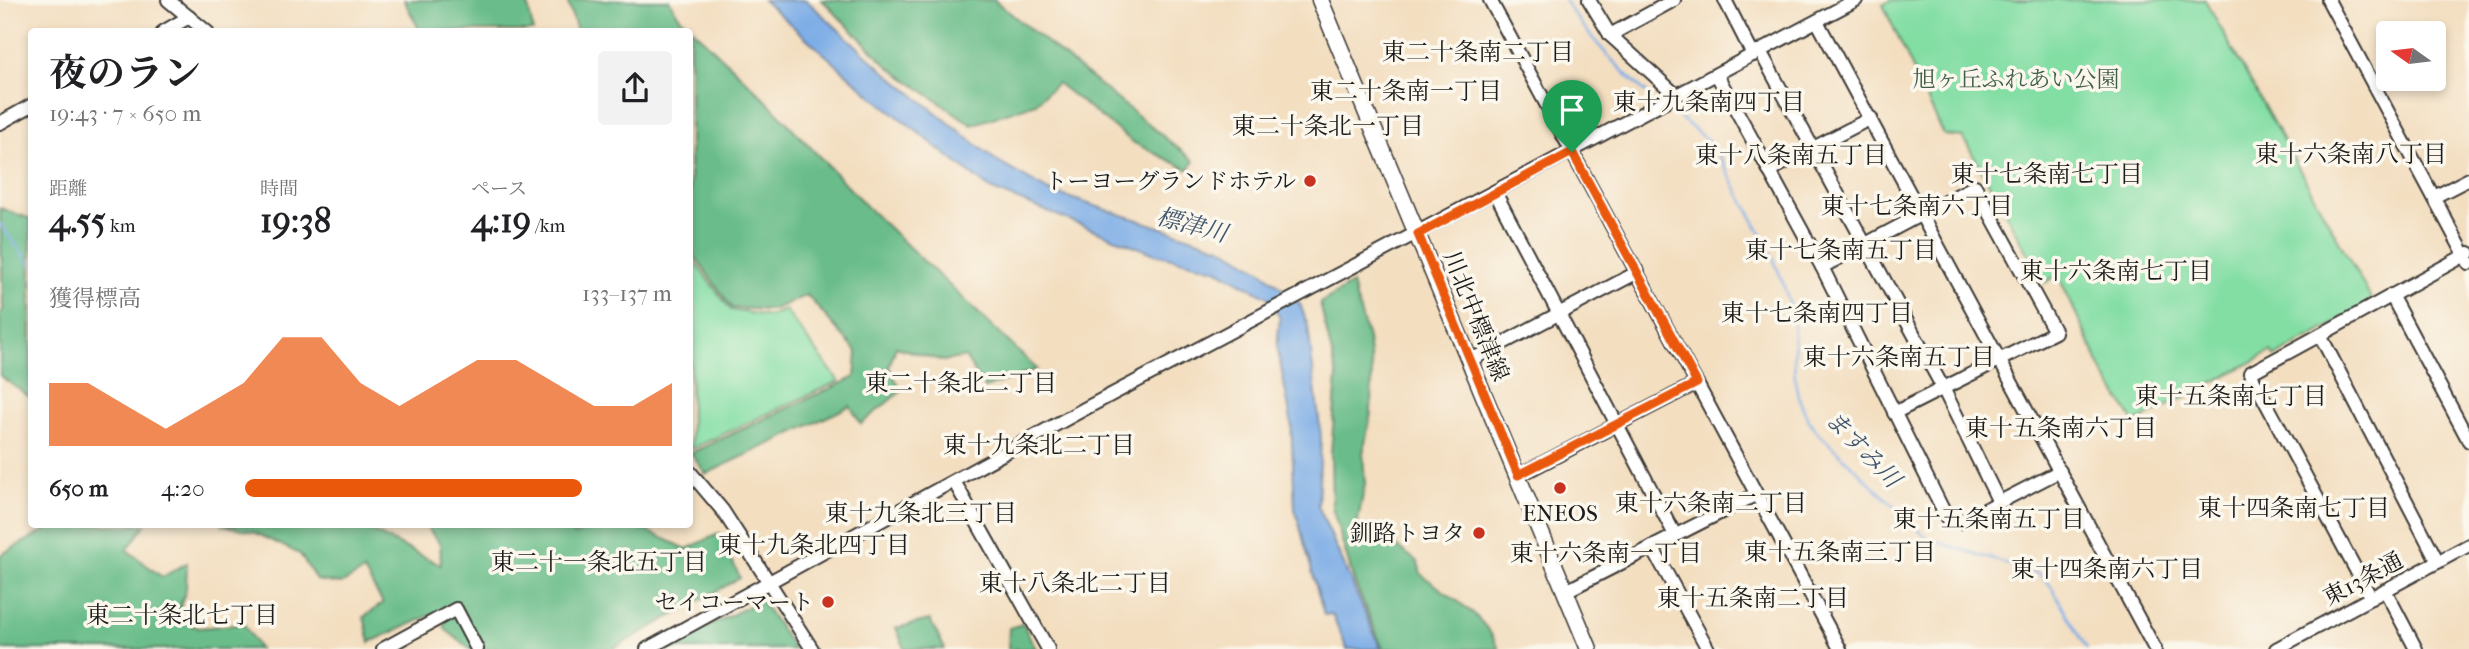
<!DOCTYPE html>
<html lang="ja">
<head>
<meta charset="utf-8">
<style>
	:root { --surface:#fff; --page:#f2f2f2; --text:#202124; --muted:#757577; --accent:#ea580c }
	body { margin:0; font-family:"IM FELL French Canon","Noto Serif JP",serif; background:var(--page); color:var(--text); height:100vh; display:flex; flex-direction:column; font-size:26px; white-space:nowrap }
	* { box-sizing:border-box; margin:0 }
	p { font-size:23px; color:var(--muted) }
	.icon { flex:none; width:38px; height:38px; fill:none; stroke:currentColor; stroke-width:2; stroke-linecap:round; stroke-linejoin:round }
	.map { position:relative; flex:1; overflow:hidden }
	.side { position:absolute; left:28px; top:28px; width:665px; height:500px; display:flex; flex-direction:column; background:var(--surface); border-radius:7px; box-shadow:0 4px 10px #0003 }
	.side>* { flex:none }
	.needle { width:46px; rotate:284deg }
	.controls { position:absolute; left:2376px; top:21px; display:grid; gap:14px }
	.controls a { display:grid; place-items:center; width:70px; height:70px; border-radius:7px; background:var(--surface); box-shadow:0 4px 10px #0003; font-size:35px }
	.pin { position:absolute; display:grid; place-items:center; width:60px; height:60px; color:#fff; margin:-72px -30px; border-radius:50% 50% 50% 0; rotate:-45deg; box-shadow:0 0 7px #0007 }
	.pin .icon { rotate:45deg }
	.round { display:grid; place-items:center; flex:none; width:74px; height:74px; border-radius:7px; background:var(--page) }
	.summary { display:flex; align-items:center; justify-content:space-between; height:119px; padding:0 21px }
	h1 { font-size:38px; font-weight:700; line-height:52px }
	.metrics { display:grid; grid-template-columns:repeat(3,1fr); gap:10px; height:119px; padding:7px 21px }
	.metrics div { display:grid; align-content:center }
	.metrics b { font-size:35px; font-weight:700 }
	.metrics small { font-size:19px; font-weight:400 }
	.metrics p { font-size:19px }
	.chart { height:196px; padding:14px 21px }
	.chart p { display:flex; justify-content:space-between }
	.chart svg { width:100%; height:126px; margin-top:7px; fill:var(--accent); opacity:.7 }
	ul { padding:0 21px; list-style:none; font-size:23px }
	li { display:grid; grid-template-columns:112px 84px 1fr; align-items:center; height:52px }
	li i { height:18px; border-radius:9px; background:var(--accent) }
	.map>svg:first-child { display:block }
</style>
</head>
<body>
<div class="map">
<svg width="2469" height="649" viewBox="0 0 2469 649">
	<rect width="100%" height="100%" fill="#fbf7ec"/>
	<filter id="ink" filterUnits="userSpaceOnUse"><feTurbulence type="fractalNoise" baseFrequency=".0143" numOctaves="2"/><feDisplacementMap in="SourceGraphic" scale="14" xChannelSelector="R" yChannelSelector="G"/><feConvolveMatrix kernelMatrix="1 2 1 2 8 2 1 2 1" color-interpolation-filters="sRGB"/></filter>
	<filter id="wash" filterUnits="userSpaceOnUse"><feTurbulence type="fractalNoise" baseFrequency=".00686" numOctaves="4" result="noise"/><feDisplacementMap in="SourceGraphic" scale="28" xChannelSelector="R" yChannelSelector="G"/><feGaussianBlur stdDeviation="1.57" result="paint"/><feColorMatrix in="noise" values="0 0 0 0 0 0 0 0 0 0 0 0 0 0 0 0 0 1.4 0 .05"/><feComposite in="paint" operator="in"/></filter>
	<g filter="url(#wash)">
		<rect width="100%" height="100%" fill="#f3dec0"/>
		<g fill="#83dea4" stroke="#507d60" stroke-width="2">
			<path d="M1892,0H2205L2373,302L2275,357L2271,352L2135,423L2105,376L2058,275L2044,283L1963,137L1944,135L1883,5Z"/>
			<path d="M690,256L731,310L770,316L785,310L839,381L691,449Z"/>
		</g>
		<g fill="#6abd8a" stroke="#436c53" stroke-width="2">
			<path d="M404,0H527L533,31H420Z"/>
			<path d="M567,0H669L679,16L759,93L870,210L1037,369L985,388L965,357L943,361L896,347L889,367L901,391L861,424L850,406L706,474L691,453L855,377L857,352L807,295L772,310L732,308L690,250V32L577,31Z"/>
			<path d="M822,0H994L1194,161L1189,170L1134,143L1057,83L1036,103L972,125L889,67Z"/>
			<path d="M0,208L31,219V398L0,376V314L3,310Z"/>
			<path d="M1352,284L1368,339L1372,371L1371,413L1363,453L1365,484L1357,525L1368,542H1391L1418,562L1421,574C1449,597 1485,614 1499,649H1383L1354,581L1332,507L1331,453L1337,376L1320,303Z"/>
			<path d="M55,525H145L127,550L162,577L187,563L186,589L176,620L199,628L244,624L259,649H0V555Z"/>
			<path d="M221,525H359L441,565L440,544L425,525H560L575,535C623,513 643,530 687,549L720,533L740,578L612,649H470L446,630L440,611L370,642L364,617L383,603L364,571L341,584L316,580L300,554L254,532Z"/>
			<path d="M761,600L794,649H664Z"/>
			<path d="M930,620L945,649H905L896,628Z"/>
			<path d="M1023,624L1036,649H1008L1009,628Z"/>
		</g>
		<path fill="#7aace6" stroke="#4b6481" stroke-width="2" d="M763,0H806L883,70L998,162L1049,191L1221,247L1262,271L1300,304L1308,326L1321,437L1318,506L1381,649H1347L1332,614L1324,615L1295,509L1291,420L1277,346L1280,318L1268,297L1216,269L1155,254L990,189L872,96Z"/>
		<g fill="none" stroke-linecap="round" stroke-linejoin="round">
			<g stroke="#7aace6" stroke-width="2.5">
				<path d="M1564,0C1589,37 1616,67 1649,95"/>
				<path d="M1678,116L1708,141L1718,154C1742,202 1777,253 1790,306C1802,356 1781,379 1815,430L1928,539L2039,574L2051,586L2087,649"/>
				<path d="M0,224L32,266"/>
			</g>
		</g>
	</g>
	<g filter="url(#ink)">
		<g fill="none" stroke-linecap="round" stroke-linejoin="round">
			<defs>
				<g id="minor">
					<path d="M168,0L207,32"/>
					<path d="M1490,0L1840,649"/>
					<path d="M1589,0L1610,35L1677,96"/>
					<path d="M1725,0L1753,55"/>
					<path d="M2328,0L2469,263"/>
					<path d="M1817,21L2155,649"/>
					<path d="M163,32L189,17"/>
					<path d="M1610,35L1674,0"/>
					<path d="M1760,51L1943,388L1999,502"/>
					<path d="M1717,75L1822,267L1947,518L1961,522L2060,471"/>
					<path d="M0,123L32,105"/>
					<path d="M1769,171L1871,118"/>
					<path d="M1496,194L1675,535"/>
					<path d="M2434,197L2469,179"/>
					<path d="M1822,267L1975,186L2055,332L1894,413"/>
					<path d="M2391,295L2469,441"/>
					<path d="M2320,335L2250,373L2371,598"/>
					<path d="M1469,361L1638,272"/>
					<path d="M690,472L723,511L812,649"/>
					<path d="M1518,476L1697,383"/>
					<path d="M955,483L1048,649"/>
					<path d="M1652,547L1708,649"/>
					<path d="M2438,562L2320,335L2469,253"/>
					<path d="M2385,590L2416,649"/>
					<path d="M1566,591L1755,495"/>
					<path d="M383,649L456,609L477,649"/>
					<path d="M647,649L1088,407L1856,0"/>
					<path d="M2276,649L2469,545"/>
				</g>
				<path id="major" d="M1320,0L1589,649"/>
			</defs>
			<use href="#minor" stroke="#3c3935" stroke-width="16"/>
			<use href="#major" stroke="#3c3935" stroke-width="19"/>
			<use href="#minor" stroke="#fff" stroke-width="12"/>
			<use href="#major" stroke="#fff" stroke-width="16"/>
		</g>
	</g>
	<g fill="none" stroke-linecap="round" stroke-linejoin="round" filter="url(#ink)">
		<defs>
			<path id="route" d="M1572,152L1697,383L1518,475L1418,234Z"/>
		</defs>
		<use href="#route" stroke="#fff" stroke-width="14"/>
		<use href="#route" stroke="#ea580c" stroke-width="9"/>
	</g>
	<g fill="#c8321e" stroke="#fbf7ec" stroke-width="2.5">
		<circle cx="1310" cy="181" r="7"/>
		<circle cx="1560" cy="488" r="7"/>
		<circle cx="1479" cy="533" r="7"/>
		<circle cx="828" cy="602" r="7"/>
	</g>
	<g text-anchor="middle" dominant-baseline="central" stroke-width="7" stroke-linejoin="round" paint-order="stroke">
		<g font-size="23" fill="#40604c" stroke="#fbf7ec">
			<text x="2016" y="79">旭ヶ丘ふれあい公園</text>
		</g>
		<g font-size="23" fill="#1c1c1c" stroke="#fbf7ec" text-anchor="end">
			<text x="1296" y="181">トーヨーグランドホテル</text>
			<text x="1560" y="513" text-anchor="middle">ENEOS</text>
			<text x="1465" y="533">釧路トヨタ</text>
			<text x="814" y="602">セイコーマート</text>
		</g>
		<g font-size="23" fill="#1c1c1c" stroke="#fbf7ec">
			<text transform="translate(1476 316) rotate(68)">川北中標津線</text>
			<text transform="translate(2363 579) rotate(-28)">東13条通</text>
		</g>
		<g font-size="24" fill="#1c1c1c" stroke="#fbf7ec">
			<text x="1478" y="52">東二十条南二丁目</text>
			<text x="1406" y="91">東二十条南一丁目</text>
			<text x="1709" y="102">東十九条南四丁目</text>
			<text x="1328" y="126">東二十条北一丁目</text>
			<text x="2351" y="154">東十六条南八丁目</text>
			<text x="1791" y="155">東十八条南五丁目</text>
			<text x="2047" y="174">東十七条南七丁目</text>
			<text x="1917" y="206">東十七条南六丁目</text>
			<text x="1841" y="250">東十七条南五丁目</text>
			<text x="2116" y="271">東十六条南七丁目</text>
			<text x="1817" y="313">東十七条南四丁目</text>
			<text x="1899" y="357">東十六条南五丁目</text>
			<text x="961" y="383">東二十条北二丁目</text>
			<text x="2231" y="396">東十五条南七丁目</text>
			<text x="2061" y="428">東十五条南六丁目</text>
			<text x="1039" y="445">東十九条北二丁目</text>
			<text x="1711" y="503">東十六条南二丁目</text>
			<text x="2294" y="508">東十四条南七丁目</text>
			<text x="921" y="513">東十九条北三丁目</text>
			<text x="1989" y="519">東十五条南五丁目</text>
			<text x="814" y="545">東十九条北四丁目</text>
			<text x="1840" y="552">東十五条南三丁目</text>
			<text x="1606" y="553">東十六条南一丁目</text>
			<text x="599" y="562">東二十一条北五丁目</text>
			<text x="2107" y="569">東十四条南六丁目</text>
			<text x="1075" y="583">東十八条北二丁目</text>
			<text x="1753" y="598">東十五条南二丁目</text>
			<text x="182" y="615">東二十条北七丁目</text>
		</g>
		<g font-size="24" font-style="italic" fill="#42566d" stroke="#fbf7ec">
			<text transform="translate(1192 225) rotate(15)">標津川</text>
			<text transform="translate(1863 449) rotate(46)">ますみ川</text>
		</g>
	</g>
</svg>
<div class="controls">
<a><svg class="needle" viewBox="-14 -14 28 28"><path d="M0-13l5 13h-10z" fill="#e53935"/><path d="M0 13l5-13h-10z" fill="#757577"/></svg></a>
</div>
<div class="pin" style="left:1572px;top:152px;background:#1e9e55"><svg class="icon" aria-label="arrive" viewBox="0 0 24 24"><path d="M6 21V4h12l-3 4 3 4H6"/></svg></div>
<section class="side">
<div class="summary"><div><h1>夜のラン</h1><p>19:43 · 7 × 650 m</p></div><a class="round"><svg class="icon" aria-label="share" viewBox="0 0 24 24"><path d="M12 15V3M7 8l5-5 5 5M5 13v7h14v-7"/></svg></a></div>
<div class="metrics">
<div><p>距離</p><b>4.55<small> km</small></b></div>
<div><p>時間</p><b>19:38</b></div>
<div><p>ペース</p><b>4:19<small> /km</small></b></div>
</div>
<div class="chart"><p><span>獲得標高</span>133–137 m</p>
<svg viewBox="0 0 160 44" preserveAspectRatio="none"><path d="M0 44V22L10 22L20 30L30 38L40 30L50 22L60 6L70 6L80 22L90 30L100 22L110 14L120 14L130 22L140 30L150 30L160 22V44z"/></svg>
</div>
<ul>
<li><b>650 m</b>4:20<i style="width:79%"></i></li>
</ul>
</section>
</div>
</body>
</html>
